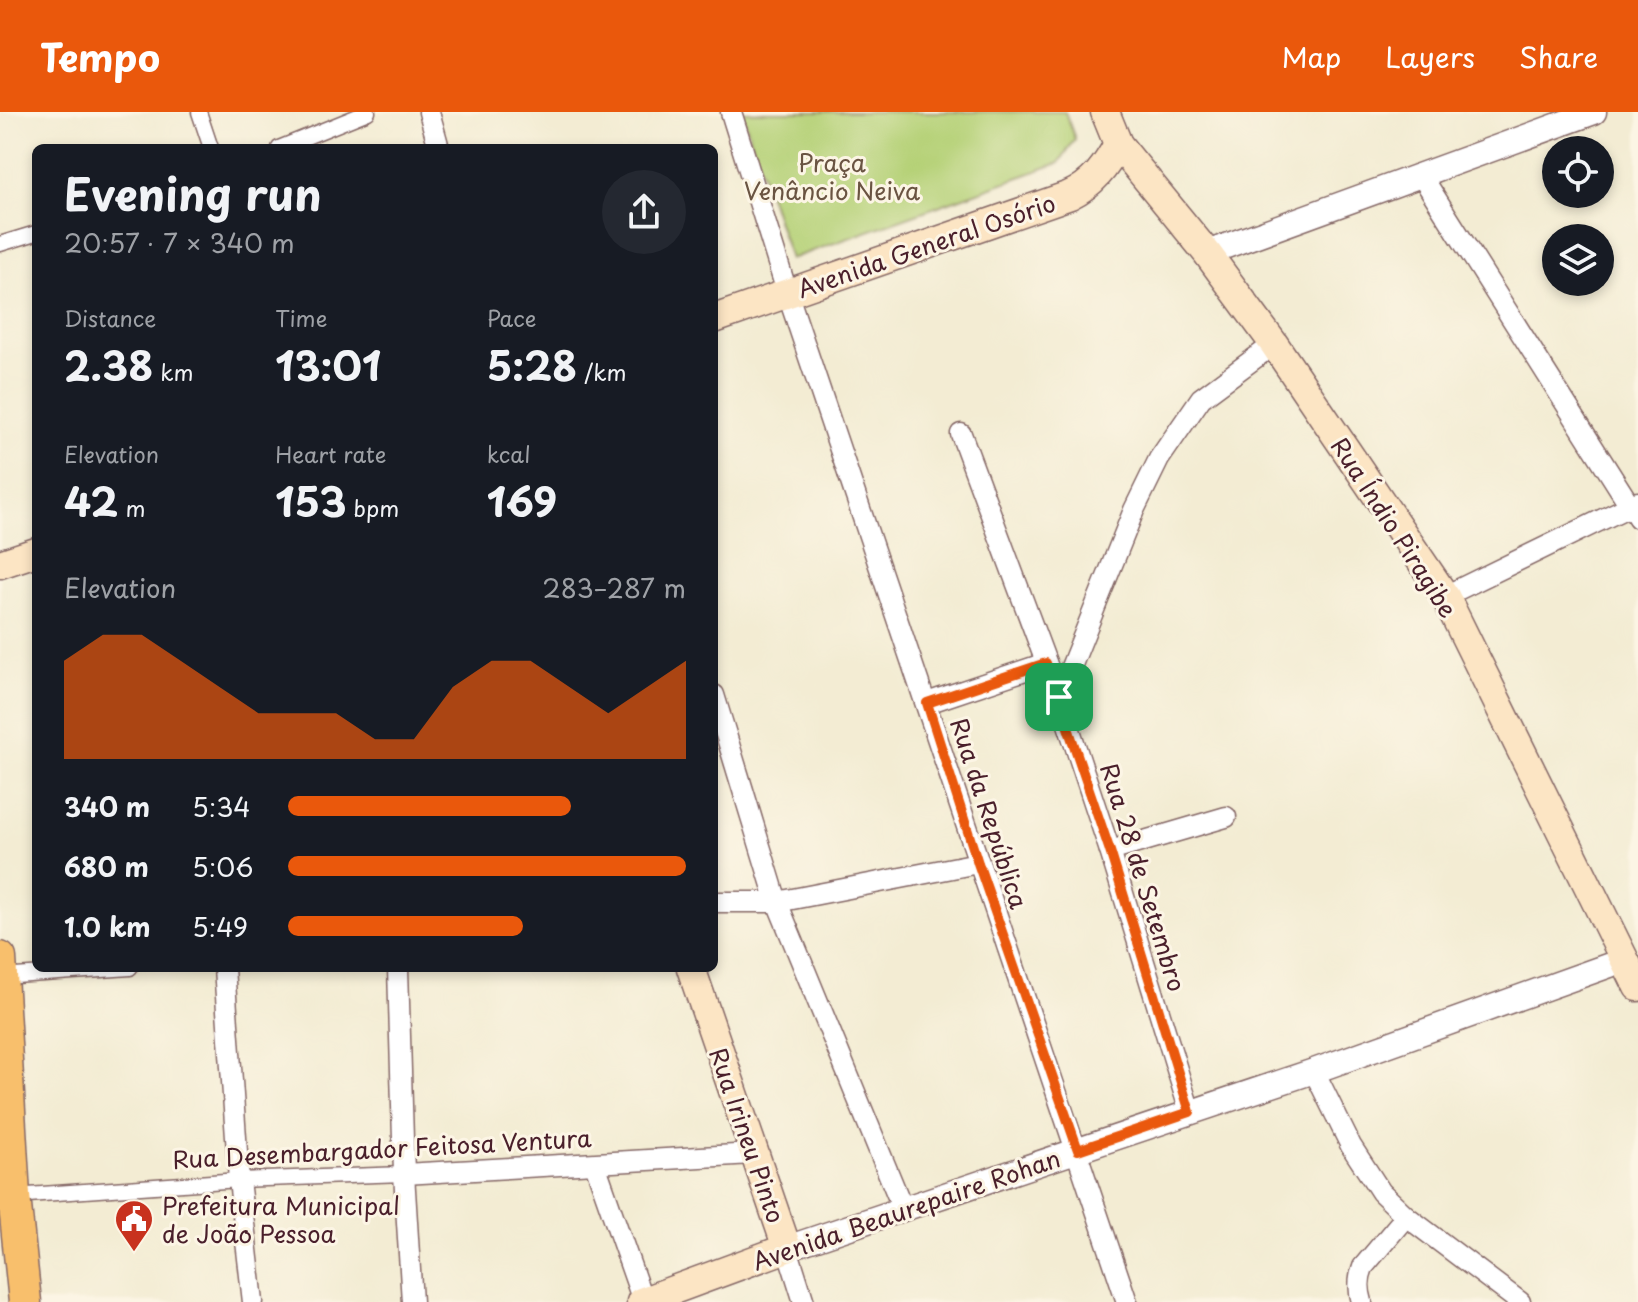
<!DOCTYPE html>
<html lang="en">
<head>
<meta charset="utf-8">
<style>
	:root { --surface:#171b24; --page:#242831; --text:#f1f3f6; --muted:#9ea1a6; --accent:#ea580c }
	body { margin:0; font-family:"Playpen Sans",sans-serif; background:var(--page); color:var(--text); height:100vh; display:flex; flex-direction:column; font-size:30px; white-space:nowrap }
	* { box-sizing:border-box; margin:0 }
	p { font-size:26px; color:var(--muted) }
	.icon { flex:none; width:44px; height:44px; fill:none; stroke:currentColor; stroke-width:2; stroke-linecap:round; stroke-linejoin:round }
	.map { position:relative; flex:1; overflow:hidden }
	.panel { position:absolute; left:32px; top:32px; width:686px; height:828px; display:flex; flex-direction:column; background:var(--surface); border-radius:12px; box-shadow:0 4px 12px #0003 }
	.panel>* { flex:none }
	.buttons { position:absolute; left:1542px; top:24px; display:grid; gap:16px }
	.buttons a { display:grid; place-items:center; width:72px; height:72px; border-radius:50%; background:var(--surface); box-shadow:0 4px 12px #0003; font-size:40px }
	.pin { position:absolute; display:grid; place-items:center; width:68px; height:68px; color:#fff; margin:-34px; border-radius:16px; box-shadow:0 4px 12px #0006 }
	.round { display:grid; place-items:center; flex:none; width:84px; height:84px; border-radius:42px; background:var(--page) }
	.head { display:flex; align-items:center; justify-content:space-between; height:136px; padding:0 32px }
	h1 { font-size:44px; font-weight:700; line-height:60px }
	.figures { display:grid; grid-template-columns:repeat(3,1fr); gap:12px; height:136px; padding:8px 32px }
	.figures div { display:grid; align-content:center }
	.figures b { font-size:40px; font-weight:700 }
	.figures small { font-size:22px; font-weight:400 }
	.figures p { font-size:22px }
	.chart { height:224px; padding:16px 32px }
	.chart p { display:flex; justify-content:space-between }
	.chart svg { width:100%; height:144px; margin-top:8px; fill:var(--accent); opacity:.7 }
	ul { padding:0 32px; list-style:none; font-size:26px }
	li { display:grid; grid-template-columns:128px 96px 1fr; align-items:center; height:60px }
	li i { height:20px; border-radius:10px; background:var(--accent) }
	header { display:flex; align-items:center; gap:48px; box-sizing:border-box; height:112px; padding:0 40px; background:var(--accent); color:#fff }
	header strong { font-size:38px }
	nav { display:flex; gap:44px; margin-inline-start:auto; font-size:28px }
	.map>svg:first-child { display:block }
</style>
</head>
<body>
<header>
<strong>Tempo</strong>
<nav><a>Map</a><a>Layers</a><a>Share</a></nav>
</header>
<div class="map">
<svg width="1638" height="1190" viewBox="0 0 1638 1190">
	<rect width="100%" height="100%" fill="#fcf5e5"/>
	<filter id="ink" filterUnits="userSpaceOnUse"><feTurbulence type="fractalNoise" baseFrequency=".0125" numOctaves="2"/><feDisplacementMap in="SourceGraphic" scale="16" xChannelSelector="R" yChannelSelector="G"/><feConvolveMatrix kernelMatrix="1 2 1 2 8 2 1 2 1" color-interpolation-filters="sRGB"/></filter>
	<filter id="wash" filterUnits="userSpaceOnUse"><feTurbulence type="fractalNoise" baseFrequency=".006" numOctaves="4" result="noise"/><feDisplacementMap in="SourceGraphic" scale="32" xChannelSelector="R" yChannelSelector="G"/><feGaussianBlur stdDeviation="1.8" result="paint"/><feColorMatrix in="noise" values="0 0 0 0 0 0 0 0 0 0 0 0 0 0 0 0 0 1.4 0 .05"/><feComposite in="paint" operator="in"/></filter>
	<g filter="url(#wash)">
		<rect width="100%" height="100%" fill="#f3ecd3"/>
		<path fill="#b5d177" stroke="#807851" stroke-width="2" d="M742,0H1065L1075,27L1059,51L790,147Z"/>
	</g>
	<g filter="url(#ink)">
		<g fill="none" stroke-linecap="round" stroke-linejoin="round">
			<defs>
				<g id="pedestrian">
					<path d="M199,0L211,36"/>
					<path d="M279,36L368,0"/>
					<path d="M0,132L36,121"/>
					<path d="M1,865L130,856"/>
					<path d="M14,1084L239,1068L404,1062"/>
				</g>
				<g id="minor">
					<path d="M429,0L439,36"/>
					<path d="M731,0L787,180L1127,1190"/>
					<path d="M1421,63L1638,406"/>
					<path d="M961,322L1059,585L1110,739L1190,1000"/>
					<path d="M1445,484L1638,390"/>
					<path d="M714,583L777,790L903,1097"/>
					<path d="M1059,585L1134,398L1159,347L1201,286L1274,232"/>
					<path d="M927,591L1046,551"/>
					<path d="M1110,739L1226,705"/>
					<path d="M714,790H777L978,751"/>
					<path d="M224,856L239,1068L253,1190"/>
					<path d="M398,856L404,1062L412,1190"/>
					<path d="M1314,959L1351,1034L1381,1080L1406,1104L1520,1190"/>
					<path d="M595,1052L643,1189"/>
					<path d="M404,1062L753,1042"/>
					<path d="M787,1136L804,1190"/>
					<path d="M1362,1190C1358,1177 1358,1167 1363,1155L1406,1104"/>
				</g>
				<g id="tertiary">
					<path d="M1207,141L1594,0"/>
					<path d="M787,1136L1314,959L1624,848"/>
				</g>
				<g id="secondary">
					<path d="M1105,0L1118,32L1207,141L1274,232L1445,484L1638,875"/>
					<path d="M714,207L1070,83C1093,72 1106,55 1118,32"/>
					<path d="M0,452L36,440"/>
					<path d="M641,1190L787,1136L691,856"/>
				</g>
				<path id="primary" d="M0,846L14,1084L25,1190"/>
			</defs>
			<use href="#pedestrian" stroke="#856766" stroke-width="17"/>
			<use href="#minor" stroke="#856766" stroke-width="23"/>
			<use href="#tertiary" stroke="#856766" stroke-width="27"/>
			<use href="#secondary" stroke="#856766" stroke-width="31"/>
			<use href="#primary" stroke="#856766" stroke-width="35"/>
			<use href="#pedestrian" stroke="#fff" stroke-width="14"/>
			<use href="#minor" stroke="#fff" stroke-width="20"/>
			<use href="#tertiary" stroke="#fff" stroke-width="24"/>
			<use href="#secondary" stroke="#fce5c4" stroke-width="28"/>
			<use href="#primary" stroke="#f8bf6c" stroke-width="32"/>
		</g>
	</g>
	<g fill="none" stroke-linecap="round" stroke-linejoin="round" filter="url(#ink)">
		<defs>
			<path id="route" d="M1046,551L1110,739L1190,1000L1078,1038L978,751L927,591Z"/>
		</defs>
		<use href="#route" stroke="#fff" stroke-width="16"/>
		<use href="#route" stroke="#ea580c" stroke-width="10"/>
	</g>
	<defs>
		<symbol id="civic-pin" viewBox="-11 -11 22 30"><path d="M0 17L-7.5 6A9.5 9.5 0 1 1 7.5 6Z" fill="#c8321e" stroke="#fcf5e5"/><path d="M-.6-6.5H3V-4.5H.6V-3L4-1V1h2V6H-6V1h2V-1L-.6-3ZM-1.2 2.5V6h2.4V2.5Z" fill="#fff"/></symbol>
	</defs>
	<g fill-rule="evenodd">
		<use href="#civic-pin" x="112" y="1085" width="44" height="60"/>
	</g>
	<g text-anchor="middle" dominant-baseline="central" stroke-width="6" stroke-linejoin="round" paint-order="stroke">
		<g font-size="24" fill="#6a5442" stroke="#fcf5e5">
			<text x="832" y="50">Praça<tspan x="832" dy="28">Venâncio Neiva</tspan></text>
		</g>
		<g font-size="24" fill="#4a1f2b" stroke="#fcf5e5">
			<text transform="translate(926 133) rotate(-19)">Avenida General Osório</text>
			<text transform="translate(1395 415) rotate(57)">Rua Índio Piragibe</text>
			<text transform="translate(990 701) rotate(72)">Rua da República</text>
			<text transform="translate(1144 765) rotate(73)">Rua 28 de Setembro</text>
			<text transform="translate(748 1023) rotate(71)">Rua Irineu Pinto</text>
			<text transform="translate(382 1036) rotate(-3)">Rua Desembargador Feitosa Ventura</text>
			<text transform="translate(906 1097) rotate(-19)">Avenida Beaurepaire Rohan</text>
		</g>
		<g font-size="24" fill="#4a1f2b" stroke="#fcf5e5" text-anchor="start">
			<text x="162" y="1093">Prefeitura Municipal<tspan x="162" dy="28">de João Pessoa</tspan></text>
		</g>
	</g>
</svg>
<div class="buttons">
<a><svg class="icon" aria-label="locate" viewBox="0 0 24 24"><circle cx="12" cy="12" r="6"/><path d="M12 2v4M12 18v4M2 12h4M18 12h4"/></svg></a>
<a><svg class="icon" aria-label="layers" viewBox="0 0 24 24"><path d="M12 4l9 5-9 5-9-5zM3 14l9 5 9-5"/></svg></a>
</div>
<div class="pin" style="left:1059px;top:585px;background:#1e9e55"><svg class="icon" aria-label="arrive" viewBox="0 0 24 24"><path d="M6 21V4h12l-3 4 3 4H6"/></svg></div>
<section class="panel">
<div class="head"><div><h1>Evening run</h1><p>20:57 · 7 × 340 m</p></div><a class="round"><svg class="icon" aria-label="share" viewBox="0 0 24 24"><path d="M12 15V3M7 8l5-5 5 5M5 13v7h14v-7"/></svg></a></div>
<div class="figures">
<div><p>Distance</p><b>2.38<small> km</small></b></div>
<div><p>Time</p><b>13:01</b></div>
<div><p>Pace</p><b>5:28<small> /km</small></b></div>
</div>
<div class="figures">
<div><p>Elevation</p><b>42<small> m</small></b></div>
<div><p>Heart rate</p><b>153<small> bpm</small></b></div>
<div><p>kcal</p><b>169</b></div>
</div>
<div class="chart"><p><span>Elevation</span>283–287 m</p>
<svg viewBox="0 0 160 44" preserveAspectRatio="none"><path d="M0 44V14L10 6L20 6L30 14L40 22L50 30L60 30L70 30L80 38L90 38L100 22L110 14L120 14L130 22L140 30L150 22L160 14V44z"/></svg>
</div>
<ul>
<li><b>340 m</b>5:34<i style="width:71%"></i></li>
<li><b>680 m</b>5:06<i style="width:100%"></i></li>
<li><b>1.0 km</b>5:49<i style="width:59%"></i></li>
</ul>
</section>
</div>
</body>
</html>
